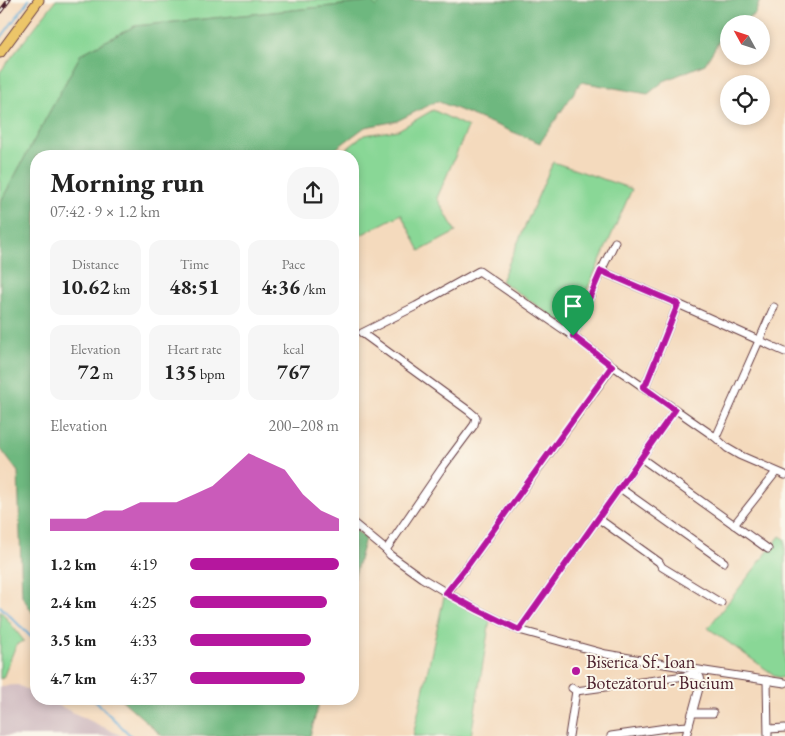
<!DOCTYPE html>
<html lang="en">
<head>
<meta charset="utf-8">
<style>
	:root { --surface:#fff; --page:#f6f6f6; --text:#222; --muted:#767676; --accent:#b5179e }
	body { margin:0; font-family:"EB Garamond",serif; background:var(--page); color:var(--text); height:100vh; display:flex; flex-direction:column; font-size:19px; white-space:nowrap }
	* { box-sizing:border-box; margin:0 }
	p { font-size:16px; color:var(--muted) }
	.icon { flex:none; width:28px; height:28px; fill:none; stroke:currentColor; stroke-width:2; stroke-linecap:round; stroke-linejoin:round }
	.map { position:relative; flex:1; overflow:hidden }
	.sheet { position:absolute; left:30px; top:150px; width:329px; height:555px; display:flex; flex-direction:column; background:var(--surface); border-radius:20px; box-shadow:0 2px 8px #0003 }
	.sheet>* { flex:none }
	.needle { width:32px; rotate:310deg }
	.fabs { position:absolute; left:720px; top:15px; display:grid; gap:10px }
	.fabs a { display:grid; place-items:center; width:50px; height:50px; border-radius:50%; background:var(--surface); box-shadow:0 2px 8px #0003; font-size:25px }
	.pin { position:absolute; display:grid; place-items:center; width:42px; height:42px; color:#fff; margin:-51px -21px; border-radius:50% 50% 50% 0; rotate:-45deg; box-shadow:0 0 5px #0007 }
	.pin .icon { rotate:45deg }
	.round { display:grid; place-items:center; flex:none; width:52px; height:52px; border-radius:20px; background:var(--page) }
	.overview { display:flex; align-items:center; justify-content:space-between; height:85px; padding:0 20px }
	h1 { font-size:28px; font-weight:700; line-height:38px }
	.figures { display:grid; grid-template-columns:repeat(3,1fr); gap:8px; height:85px; padding:5px 20px }
	.figures div { display:grid; align-content:center; border-radius:12px; background:var(--page); text-align:center }
	.figures b { font-size:21px; font-weight:700 }
	.figures small { font-size:14px; font-weight:400 }
	.figures p { font-size:14px }
	.chart { height:140px; padding:10px 20px }
	.chart p { display:flex; justify-content:space-between }
	.chart svg { width:100%; height:90px; margin-top:5px; fill:var(--accent); opacity:.7 }
	ul { padding:0 20px; list-style:none; font-size:16px }
	li { display:grid; grid-template-columns:80px 60px 1fr; align-items:center; height:38px }
	li i { height:12px; border-radius:6px; background:var(--accent) }
	.map>svg:first-child { display:block }
</style>
</head>
<body>
<div class="map">
<svg width="785" height="736" viewBox="0 0 785 736">
	<rect width="100%" height="100%" fill="#fbf7ec"/>
	<filter id="ink" filterUnits="userSpaceOnUse"><feTurbulence type="fractalNoise" baseFrequency=".02" numOctaves="2"/><feDisplacementMap in="SourceGraphic" scale="10" xChannelSelector="R" yChannelSelector="G"/><feConvolveMatrix kernelMatrix="1 2 1 2 8 2 1 2 1" color-interpolation-filters="sRGB"/></filter>
	<filter id="wash" filterUnits="userSpaceOnUse"><feTurbulence type="fractalNoise" baseFrequency=".0096" numOctaves="4" result="noise"/><feDisplacementMap in="SourceGraphic" scale="20" xChannelSelector="R" yChannelSelector="G"/><feGaussianBlur stdDeviation="1.12" result="paint"/><feColorMatrix in="noise" values="0 0 0 0 0 0 0 0 0 0 0 0 0 0 0 0 0 1.4 0 .05"/><feComposite in="paint" operator="in"/></filter>
	<g filter="url(#wash)">
		<rect width="100%" height="100%" fill="#f4dabd"/>
		<path fill="#d2bec2" d="M18,685L36,694V699H45L122,736H0V686Z"/>
		<g fill="#89d796" stroke="#6a7b60">
			<path d="M56,0H383L376,7L371,2L135,26L81,54L0,203V72Z"/>
			<path d="M433,110L468,127L437,198L456,232L420,251L401,214L353,239L352,156H338L364,135L398,130Z"/>
			<path d="M553,162L632,189L570,328L501,281Z"/>
			<path d="M780,536L785,539V678L777,677L708,628Z"/>
			<path d="M444,597L490,620L471,736H413Z"/>
			<path d="M0,610L24,641L16,645L3,678L0,679Z"/>
		</g>
		<g fill="#6eb87f" stroke="#5c6c55">
			<path d="M383,0H760L755,14L739,24H729V30L724,33L705,64L664,81L648,94L581,82L540,143L437,101L397,121L365,127L326,156H36V618L22,596L18,472L0,448V203L81,54L135,26L371,2L376,7Z"/>
			<path d="M353,528L365,538L353,582Z"/>
			<path d="M121,699H320L310,736H162Z"/>
		</g>
		<g fill="none" stroke-linecap="round" stroke-linejoin="round">
			<g stroke="#5fabd8" stroke-width="2">
				<path d="M0,39L29,0"/>
				<path d="M0,606L36,642"/>
				<path d="M93,699L131,736"/>
			</g>
		</g>
	</g>
	<g filter="url(#ink)">
		<g fill="none" stroke-linecap="round" stroke-linejoin="round">
			<defs>
				<g id="minor">
					<path d="M601,271L678,304L785,352"/>
					<path d="M573,336L601,271L615,242"/>
					<path d="M643,387L646,384L678,304"/>
					<path d="M715,437L718,433L774,307"/>
					<path d="M641,458L768,549"/>
					<path d="M620,488L724,562"/>
					<path d="M599,519L659,562L662,567L721,603"/>
					<path d="M352,522L386,550L390,555L422,578L447,593L478,610L519,630L606,654L705,671L785,683"/>
					<path d="M734,525L776,472"/>
					<path d="M386,550L442,468L474,425L476,417L469,411L362,333L416,306L479,271L573,336L613,366L715,437L727,448L739,455L785,475"/>
					<path d="M447,593L468,565L613,366"/>
					<path d="M519,630L675,410"/>
					<path d="M767,680L768,736"/>
					<path d="M572,688L576,691L692,675L700,677L701,681L686,736"/>
					<path d="M692,713H713"/>
					<path d="M769,729L785,728"/>
					<path d="M569,736L576,691"/>
					<path d="M611,736L673,727L689,726"/>
				</g>
				<path id="major" d="M0,53L39,0"/>
			</defs>
			<use href="#minor" stroke="#643b41" stroke-width="9"/>
			<use href="#major" stroke="#643b41" stroke-width="11"/>
			<use href="#minor" stroke="#fff" stroke-width="7"/>
			<use href="#major" stroke="#ecc569" stroke-width="9"/>
			<defs>
				<path id="rail" d="M0,12L9,0"/>
			</defs>
			<use href="#rail" stroke="#4a1f2b" stroke-width="4"/>
			<use href="#rail" stroke="#fbf7ec" stroke-width="2" stroke-dasharray="5.5" stroke-linecap="butt"/>
		</g>
	</g>
	<g fill="none" stroke-linecap="round" stroke-linejoin="round" filter="url(#ink)">
		<defs>
			<path id="route" d="M601,271L678,304L646,384L643,387L675,410L519,630L478,610L446,593L468,565L612,366L573,336Z"/>
		</defs>
		<use href="#route" stroke="#fff" stroke-width="10"/>
		<use href="#route" stroke="#b5179e" stroke-width="6"/>
	</g>
	<circle fill="#b5179e" stroke="#fbf7ec" stroke-width="2" cx="576" cy="671" r="5"/>
	<g text-anchor="middle" dominant-baseline="central" stroke-width="4" stroke-linejoin="round" paint-order="stroke">
		<g font-size="18" fill="#4a1f2b" stroke="#fbf7ec" text-anchor="start">
			<text x="586" y="661">Biserica Sf. Ioan<tspan x="586" dy="21">Botezătorul - Bucium</tspan></text>
		</g>
	</g>
</svg>
<div class="fabs">
<a><svg class="needle" viewBox="-14 -14 28 28"><path d="M0-13l5 13h-10z" fill="#e53935"/><path d="M0 13l5-13h-10z" fill="#767676"/></svg></a>
<a><svg class="icon" aria-label="locate" viewBox="0 0 24 24"><circle cx="12" cy="12" r="6"/><path d="M12 2v4M12 18v4M2 12h4M18 12h4"/></svg></a>
</div>
<div class="pin" style="left:573px;top:336px;background:#1e9e55"><svg class="icon" aria-label="arrive" viewBox="0 0 24 24"><path d="M6 21V4h12l-3 4 3 4H6"/></svg></div>
<section class="sheet">
<div class="overview"><div><h1>Morning run</h1><p>07:42 · 9 × 1.2 km</p></div><a class="round"><svg class="icon" aria-label="share" viewBox="0 0 24 24"><path d="M12 15V3M7 8l5-5 5 5M5 13v7h14v-7"/></svg></a></div>
<div class="figures">
<div><p>Distance</p><b>10.62<small> km</small></b></div>
<div><p>Time</p><b>48:51</b></div>
<div><p>Pace</p><b>4:36<small> /km</small></b></div>
</div>
<div class="figures">
<div><p>Elevation</p><b>72<small> m</small></b></div>
<div><p>Heart rate</p><b>135<small> bpm</small></b></div>
<div><p>kcal</p><b>767</b></div>
</div>
<div class="chart"><p><span>Elevation</span>200–208 m</p>
<svg viewBox="0 0 160 44" preserveAspectRatio="none"><path d="M0 44V38L10 38L20 38L30 34L40 34L50 30L60 30L70 30L80 26L90 22L100 14L110 6L120 10L130 14L140 26L150 34L160 38V44z"/></svg>
</div>
<ul>
<li><b>1.2 km</b>4:19<i style="width:100%"></i></li>
<li><b>2.4 km</b>4:25<i style="width:92%"></i></li>
<li><b>3.5 km</b>4:33<i style="width:81%"></i></li>
<li><b>4.7 km</b>4:37<i style="width:77%"></i></li>
</ul>
</section>
</div>
</body>
</html>
